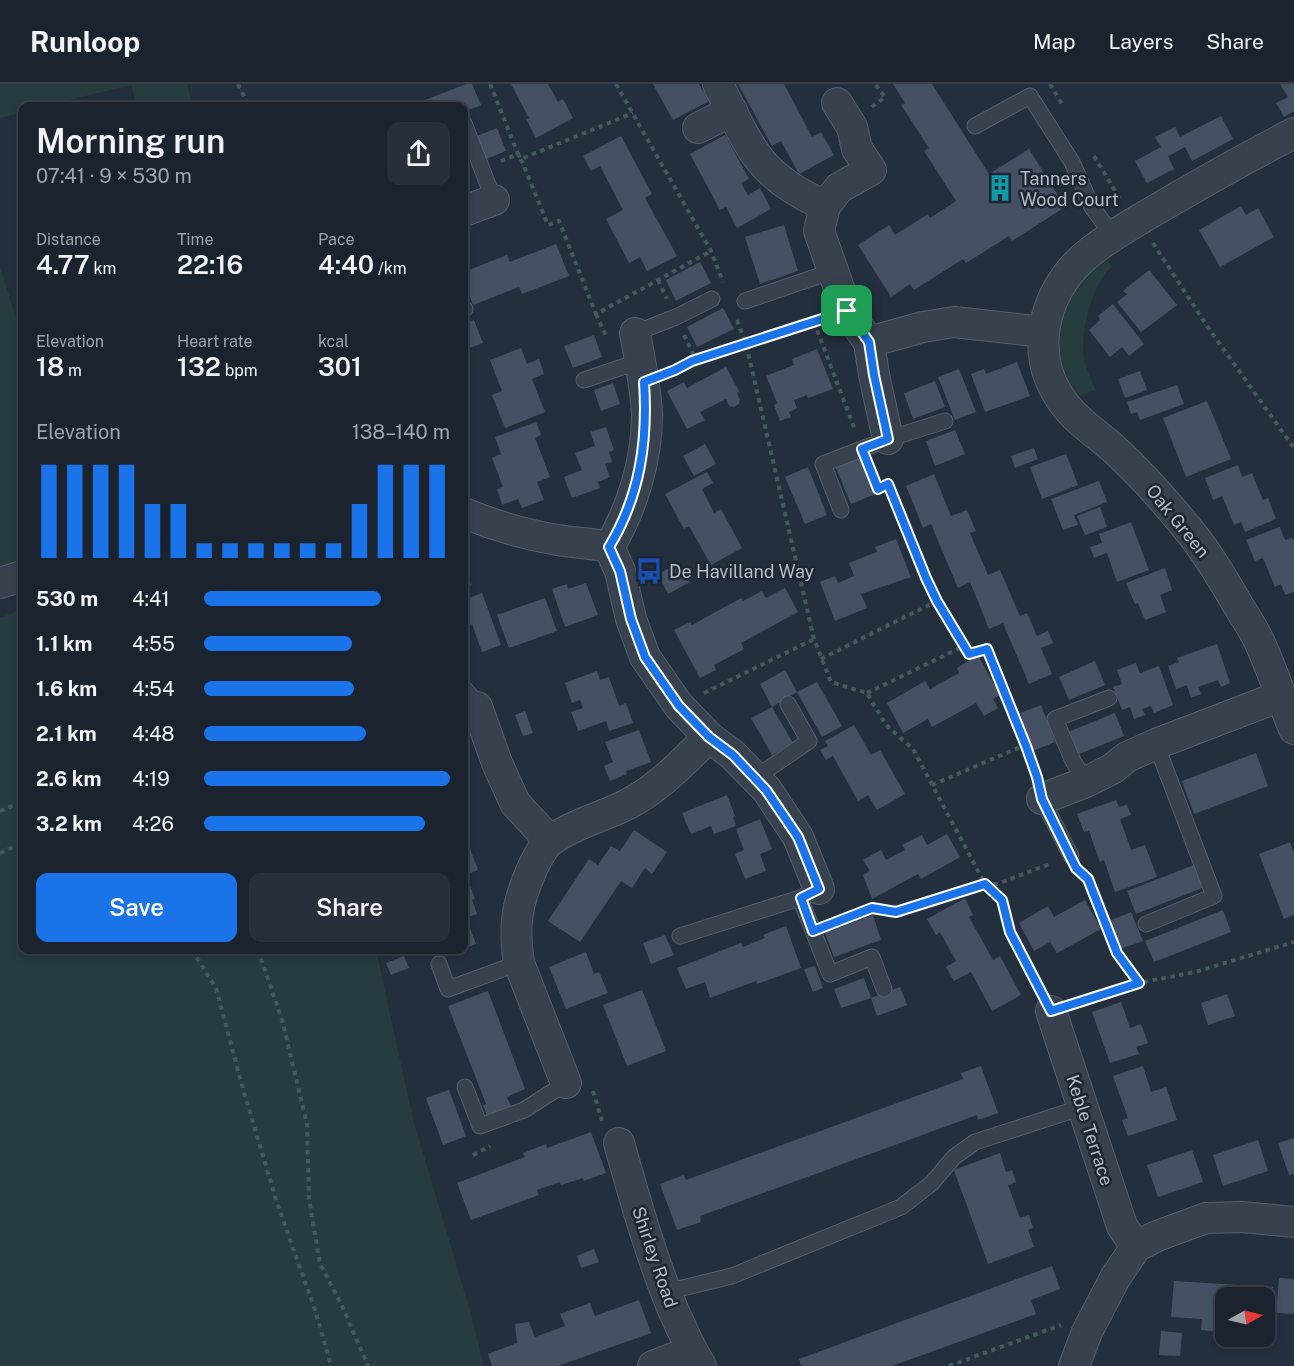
<!DOCTYPE html>
<html lang="en">
<head>
<meta charset="utf-8">
<style>
	:root { --surface:#1b232e; --page:#282f3a; --text:#f1f3f6; --muted:#a0a4aa; --line:#39404a; --accent:#1a73e8 }
	body { margin:0; font-family:"Public Sans",sans-serif; background:var(--page); color:var(--text); height:100vh; display:flex; flex-direction:column; font-size:22px; white-space:nowrap }
	* { box-sizing:border-box; margin:0 }
	p { font-size:20px; color:var(--muted) }
	.icon { flex:none; width:33px; height:33px; fill:none; stroke:currentColor; stroke-width:2; stroke-linecap:round; stroke-linejoin:round }
	.map { position:relative; flex:1; overflow:hidden }
	.drawer { position:absolute; left:18px; top:18px; width:450px; height:852px; display:flex; flex-direction:column; background:var(--surface); border-radius:12px; box-shadow:0 3px 9px #0003,0 0 0 2px var(--line) }
	.drawer>* { flex:none }
	.needle { width:39px; rotate:82deg }
	.controls { position:absolute; left:1215px; top:1203px; display:grid; gap:12px }
	.controls a { display:grid; place-items:center; width:60px; height:60px; border-radius:12px; background:var(--surface); box-shadow:0 3px 9px #0003,0 0 0 2px var(--line); font-size:30px }
	.pin { position:absolute; display:grid; place-items:center; width:51px; height:51px; color:#fff; margin:-26px; border-radius:12px; box-shadow:0 3px 9px #0006 }
	.round { display:grid; place-items:center; flex:none; width:63px; height:63px; border-radius:12px; background:var(--page) }
	.summary { display:flex; align-items:center; justify-content:space-between; height:102px; padding:0 18px }
	h1 { font-size:33px; font-weight:600; line-height:45px }
	.metrics { display:grid; grid-template-columns:repeat(3,1fr); gap:9px; height:102px; padding:6px 18px }
	.metrics div { display:grid; align-content:center }
	.metrics b { font-size:26px; font-weight:600 }
	.metrics small { font-size:16px; font-weight:400 }
	.metrics p { font-size:16px }
	.chart { height:168px; padding:12px 18px }
	.chart p { display:flex; justify-content:space-between }
	.chart svg { width:100%; height:108px; margin-top:6px; stroke:var(--accent); stroke-width:6 }
	.button { display:flex; gap:12px; margin-top:auto; padding:12px 18px }
	.button a { flex:1; height:69px; border-radius:12px; background:var(--accent); color:#fff; font-size:24px; font-weight:600; line-height:69px; text-align:center }
	.button a+a { background:var(--page); color:var(--text) }
	ul { padding:0 18px; list-style:none; font-size:20px }
	li { display:grid; grid-template-columns:96px 72px 1fr; align-items:center; height:45px }
	li i { height:15px; border-radius:8px; background:var(--accent) }
	header { display:flex; align-items:center; gap:36px; box-sizing:border-box; height:84px; padding:0 30px; background:var(--surface); border-bottom:2px solid var(--line) }
	header strong { font-size:28px }
	nav { display:flex; gap:33px; margin-inline-start:auto; font-size:21px }
	.map>svg:first-child { display:block }
</style>
</head>
<body>
<header>
<strong>Runloop</strong>
<nav><a>Map</a><a>Layers</a><a>Share</a></nav>
</header>
<div class="map">
<svg width="1294" height="1282" viewBox="0 0 1294 1282">
	<rect width="100%" height="100%" fill="#242f3e"/>
	<g fill="#263c3f">
		<path d="M0,0H187L192,22H137L131,1L44,22H22V28L0,34Z"/>
		<path d="M1103,173L1112,182C1092,200 1078,252 1085,279C1088,288 1092,297 1095,306L1074,314L1057,273V237L1071,207Z"/>
		<path d="M0,183L22,253V483L0,491Z"/>
		<path d="M22,525V866H376L413,1035L471,1230L484,1282H0V534Z"/>
	</g>
	<g fill="#455162">
		<path d="M466,0H472L481,21L464,28V22H427L425,16Z"/>
		<path d="M511,0H548L558,18L563,15L573,34L536,54L526,35L529,34Z"/>
		<path d="M653,0H699L709,17L673,36Z"/>
		<path d="M738,0H784L812,53L821,48L834,71L799,90L781,57L772,62Z"/>
		<path d="M893,0H932L989,90L1029,65L1065,123L1012,157L1009,152L966,179L963,175L914,206L910,200L891,213L858,161L889,141L895,151L928,130L930,134L956,117L924,67L929,64L901,21L905,19Z"/>
		<path d="M1280,0H1294V27L1284,33L1276,19L1288,13Z"/>
		<path d="M1221,32L1233,55L1192,77L1185,63L1176,68L1168,72L1174,85L1147,99L1135,77L1161,63L1155,53L1175,43L1180,53Z"/>
		<path d="M497,44L506,67L486,75L477,52Z"/>
		<path d="M725,51L749,95L741,99L748,111L760,104L771,125L737,144L726,123L720,126L690,70Z"/>
		<path d="M621,52L652,110L645,114L677,172L647,187L640,173L629,179L606,135L623,126L600,82L591,87L583,72Z"/>
		<path d="M1241,122L1246,131L1258,124L1274,153L1220,183L1199,146Z"/>
		<path d="M784,141L798,187L760,200L745,153Z"/>
		<path d="M556,160L569,192L522,210L519,203L473,221L464,198V188L507,171L510,178Z"/>
		<path d="M700,178L711,199L676,217L666,196Z"/>
		<path d="M1149,186L1177,221L1141,248L1117,218L1127,210L1123,207Z"/>
		<path d="M1113,220L1144,260L1129,272L1122,263L1110,273L1089,246L1100,236L1098,232Z"/>
		<path d="M723,224L734,245L697,263L687,243Z"/>
		<path d="M474,236L483,259L464,266V240Z"/>
		<path d="M594,251L602,273L573,284L564,262Z"/>
		<path d="M521,264L527,280L539,275L544,290L532,295L545,328L505,344L492,311L502,307L490,276Z"/>
		<path d="M817,265L833,305L808,314L807,311L794,316L797,324L789,328L791,333L780,337L774,321L777,319L766,292L794,281L792,275Z"/>
		<path d="M1017,278L1030,312L985,328L971,290L984,285L986,290Z"/>
		<path d="M726,283L739,307L737,309L740,316L739,320L734,323L729,322L726,315L700,328L705,336L687,345L667,307L684,298L687,304Z"/>
		<path d="M959,285L976,328L955,336L938,293Z"/>
		<path d="M1140,287L1147,306L1125,314L1118,295Z"/>
		<path d="M935,297L945,323L913,335L904,309Z"/>
		<path d="M613,299L620,320L601,327L594,306Z"/>
		<path d="M1177,301L1184,320L1140,336L1137,328L1131,330L1127,318Z"/>
		<path d="M1207,317L1231,375L1186,393L1163,334Z"/>
		<path d="M536,338L541,351L535,354L550,393L537,398L544,416L522,424L518,415L502,421L497,405L503,403L492,374L501,370L495,353Z"/>
		<path d="M606,343L614,366L609,368L612,378L605,380L610,393L598,398L600,404L572,414L564,393L582,386L575,369L595,362L590,348Z"/>
		<path d="M955,346L965,370L935,382L926,357Z"/>
		<path d="M705,360L716,380L694,392L683,372Z"/>
		<path d="M1034,364L1038,375L1015,384L1011,372Z"/>
		<path d="M1066,370L1078,401L1042,415L1030,383Z"/>
		<path d="M860,374L875,410L851,420L836,384Z"/>
		<path d="M1238,381L1242,393L1252,389L1263,416L1268,414L1276,435L1245,448L1241,438L1234,441L1222,412L1213,416L1205,394Z"/>
		<path d="M808,383L827,431L805,440L785,393Z"/>
		<path d="M707,388L713,399L702,405L714,429L721,425L742,464L711,481L689,442L684,445L665,410Z"/>
		<path d="M934,390L951,432L967,426L976,447L970,449L988,491L1000,486L1020,532L1027,529L1037,552L1048,547L1053,559L1041,564L1052,590L1029,600L1003,539L989,545L970,498L958,504L931,440L923,444L906,402Z"/>
		<path d="M1099,397L1107,418L1074,431L1078,441L1063,446L1051,415Z"/>
		<path d="M1100,423L1107,443L1085,451L1077,432Z"/>
		<path d="M1131,438L1149,486L1117,498L1107,469L1094,474L1090,463L1102,459L1099,450Z"/>
		<path d="M1280,443L1285,456L1291,454L1294,455V508L1285,511L1281,500L1275,503L1263,474L1255,477L1246,456Z"/>
		<path d="M896,455L911,493L861,510L867,524L835,537L820,498L835,492L838,499L854,492L849,479L877,468L875,463Z"/>
		<path d="M679,479L690,498L668,510L658,490Z"/>
		<path d="M464,480L471,501L464,504Z"/>
		<path d="M1165,484L1172,506L1160,511L1166,528L1145,536L1138,519L1135,520L1126,499Z"/>
		<path d="M586,499L598,531L565,543L552,505L567,500L568,505Z"/>
		<path d="M785,504L798,528L741,559L744,565L714,581L716,586L700,594L674,546L690,538L692,541L741,514L743,517L762,507L766,514Z"/>
		<path d="M482,509L501,561L482,568L472,540L464,543V511L465,510L467,515Z"/>
		<path d="M545,514L557,547L509,564L497,531Z"/>
		<path d="M1217,560L1230,599L1221,603L1218,596L1198,603L1201,610L1191,614L1187,601L1176,605L1168,582L1179,578L1177,574Z"/>
		<path d="M978,571L1000,611L993,615L998,624L984,632L976,619L932,643L928,635L903,649L887,619L925,597L930,605L959,589L957,584Z"/>
		<path d="M1095,577L1105,601L1069,616L1059,593Z"/>
		<path d="M1136,579L1140,589L1159,582L1173,621L1154,629L1151,622L1142,625L1145,631L1134,635L1130,623L1122,626L1113,603L1122,600L1117,586Z"/>
		<path d="M785,586L797,608L772,623L760,600Z"/>
		<path d="M597,587L600,596L609,593L619,622L626,619L633,639L609,647L606,637L578,647L571,628L583,624L580,616L572,619L565,599Z"/>
		<path d="M817,598L842,642L822,653L797,608Z"/>
		<path d="M1041,621L1055,658L1033,667L1020,629Z"/>
		<path d="M772,623L793,659L772,671L751,634Z"/>
		<path d="M525,627L533,649L523,652L515,631Z"/>
		<path d="M1115,629L1124,652L1077,671L1068,648Z"/>
		<path d="M854,641L871,671L880,666L905,710L877,726L868,711L858,717L833,672L826,676L820,666L828,662L825,657Z"/>
		<path d="M639,646L651,678L626,687L627,690L610,697L604,682L613,678L605,658Z"/>
		<path d="M1256,669L1268,702L1194,730L1182,697Z"/>
		<path d="M727,711L735,732L733,733L736,742L714,750L711,742L691,750L682,729Z"/>
		<path d="M1116,716L1119,723L1127,721L1131,731L1120,735L1131,766L1145,761L1157,793L1115,808L1104,776L1100,778L1089,747L1084,748L1077,730Z"/>
		<path d="M760,735L772,765L760,770L766,787L745,795L735,770L744,766L736,745Z"/>
		<path d="M634,746L667,768L652,790L645,784L632,804L621,797L580,858L548,837L589,775L598,781L611,762L620,767Z"/>
		<path d="M464,749L478,786L464,791Z"/>
		<path d="M947,750L960,773L921,795L918,790L872,815L863,791L870,787L863,776L881,766L886,776L905,766L902,761L922,751L927,761Z"/>
		<path d="M1290,758L1294,769V831L1284,835L1259,770Z"/>
		<path d="M1194,781L1202,804L1136,830L1127,807Z"/>
		<path d="M469,799L475,815L472,816L477,830L466,834L476,860L464,865V801Z"/>
		<path d="M965,814L973,831L969,833L993,876L1000,872L1021,911L992,927L971,888L954,897L946,883L956,877L940,848L936,851L927,835Z"/>
		<path d="M1085,816L1101,845L1057,869L1050,858L1034,867L1019,839L1048,822L1054,833Z"/>
		<path d="M1223,826L1231,848L1154,878L1145,857Z"/>
		<path d="M1131,828L1143,857L1120,865L1109,837Z"/>
		<path d="M873,831L881,856L834,873L825,849Z"/>
		<path d="M786,842L801,884L757,900L756,897L710,914L705,898L686,905L677,884L741,859L743,863L765,854L763,851Z"/>
		<path d="M665,851L674,871L651,880L643,859Z"/>
		<path d="M431,866H462L436,876Z"/>
		<path d="M586,868L594,890L599,888L608,909L566,925L549,883Z"/>
		<path d="M404,872L409,884L391,891L386,879Z"/>
		<path d="M815,882L823,904L813,908L804,885Z"/>
		<path d="M864,894L871,914L841,924L834,905Z"/>
		<path d="M900,903L907,921L877,932L871,914Z"/>
		<path d="M642,906L666,967L627,982L603,921Z"/>
		<path d="M488,907L525,1005L507,1013L511,1023L487,1032L483,1021L486,1020L448,922Z"/>
		<path d="M1227,910L1235,932L1208,941L1201,919Z"/>
		<path d="M1121,918L1130,944L1141,940L1148,959L1136,963L1139,970L1110,979L1092,928Z"/>
		<path d="M981,982L998,1029L978,1036L977,1031L700,1132L701,1138L677,1146L660,1100L684,1091L686,1096L963,995L961,989Z"/>
		<path d="M1143,982L1151,1008L1166,1003L1177,1036L1128,1052L1122,1036L1128,1034L1113,992Z"/>
		<path d="M449,1006L466,1052L443,1061L426,1014Z"/>
		<path d="M591,1048L606,1089L584,1097L583,1094L561,1101L560,1098L537,1106L539,1111L471,1136L457,1099L525,1073L523,1069L546,1060L547,1064Z"/>
		<path d="M1294,1054V1090L1289,1091L1278,1059Z"/>
		<path d="M1258,1056L1268,1087L1223,1102L1213,1071Z"/>
		<path d="M1192,1066L1203,1098L1158,1113L1147,1081Z"/>
		<path d="M1000,1069L1006,1088L1012,1086L1016,1098L1008,1101L1020,1134L1029,1131L1033,1144L1028,1146L1034,1163L988,1180L954,1086Z"/>
		<path d="M594,1165L599,1178L581,1184L577,1172Z"/>
		<path d="M1052,1182L1060,1205L1031,1216L1036,1230L892,1282H801L799,1275Z"/>
		<path d="M1279,1194L1294,1195V1230L1276,1229Z"/>
		<path d="M1174,1197L1273,1203L1269,1250H1264V1214H1226V1235L1222,1234L1221,1248L1201,1246L1202,1235L1171,1233Z"/>
		<path d="M639,1216L651,1249L558,1282H492L488,1270L517,1259L515,1240L529,1238L535,1253L565,1242L560,1230L590,1219L595,1232Z"/>
		<path d="M1161,1247L1182,1249L1180,1272L1159,1271Z"/>
	</g>
	<g fill="none" stroke-linecap="round" stroke-linejoin="round">
		<defs>
			<g id="service">
				<path d="M464,39L494,116"/>
				<path d="M975,42L1030,12L1072,78L1092,123L1113,152"/>
				<path d="M745,217L833,187"/>
				<path d="M464,225H465"/>
				<path d="M635,249L676,233L712,215"/>
				<path d="M584,296L640,277"/>
				<path d="M841,426L823,380L888,355L945,337"/>
				<path d="M464,604L471,612L477,623"/>
				<path d="M755,694L809,657L788,620"/>
				<path d="M1086,698L1073,677L1055,635L1109,614"/>
				<path d="M1042,715L1071,772"/>
				<path d="M819,805L800,814L830,890L872,873L884,905"/>
				<path d="M1146,840L1214,812L1156,660"/>
				<path d="M680,852L800,814"/>
				<path d="M439,880L448,905L519,879"/>
				<path d="M465,1003L480,1042L524,1026L566,999"/>
				<path d="M666,1208L732,1192L901,1123L932,1099L954,1073L975,1058L1083,1023"/>
			</g>
			<g id="minor">
				<path d="M718,0C729,22 746,60 761,77C778,98 802,111 825,122"/>
				<path d="M837,19L852,43L857,65L871,86L839,104L825,122L819,147L847,227L869,258L923,243L954,238L1043,248"/>
				<path d="M698,44L732,27"/>
				<path d="M1294,49C1244,75 1196,102 1147,131C1121,147 1087,165 1068,190C1042,224 1034,271 1057,309C1071,334 1094,347 1115,366C1142,391 1168,420 1191,449C1209,471 1224,497 1238,521C1245,533 1253,544 1259,557C1272,585 1282,616 1294,645"/>
				<path d="M464,127L494,116"/>
				<path d="M869,258L874,291L888,355"/>
				<path d="M464,429C493,441 527,451 558,456C575,459 592,459 609,463L620,487L631,535L645,573L679,622L709,653L733,671L767,706L798,753L819,805"/>
				<path d="M609,463C632,425 647,376 647,331C646,304 640,277 635,249"/>
				<path d="M0,499L22,492"/>
				<path d="M477,623L497,679L515,719L550,757"/>
				<path d="M1042,715L1086,698L1112,685L1127,673L1156,660L1281,612"/>
				<path d="M1051,927L1122,1142L1136,1163"/>
				<path d="M566,999L519,879C513,842 517,819 532,785C537,775 543,761 553,755C576,739 603,733 628,720C659,704 684,677 709,653"/>
				<path d="M619,1059C635,1116 651,1173 674,1228C683,1247 690,1265 701,1282"/>
				<path d="M653,1282L692,1267"/>
				<path d="M1074,1282L1087,1248L1115,1194L1136,1163L1157,1152L1206,1134L1242,1133L1294,1138"/>
			</g>
		</defs>
		<use href="#service" stroke="#565f6c" stroke-width="17"/>
		<use href="#minor" stroke="#565f6c" stroke-width="32"/>
		<g stroke="#44595c" stroke-width="4" stroke-dasharray="4.5 4.5" stroke-linecap="butt">
			<path d="M238,0L247,18"/>
			<path d="M490,0L518,70"/>
			<path d="M616,0L711,167L723,198"/>
			<path d="M1050,0L1062,20"/>
			<path d="M872,23L885,13L875,0"/>
			<path d="M1094,72L1120,115"/>
			<path d="M521,75L548,141L559,137L596,230L711,167"/>
			<path d="M501,77L518,70L521,75L633,29"/>
			<path d="M1153,159L1207,242L1294,364"/>
			<path d="M658,196L667,215"/>
			<path d="M596,230L606,252"/>
			<path d="M737,236L746,260L814,555L831,598L867,609L886,641L913,665L985,800L1002,816L1010,848L1039,904"/>
			<path d="M814,238L855,346"/>
			<path d="M684,251L696,276"/>
			<path d="M670,288L692,277L821,235"/>
			<path d="M870,384L878,405L889,401L926,494L937,517L970,570L987,565L1006,607L1035,688"/>
			<path d="M821,575L937,517"/>
			<path d="M704,609L814,555"/>
			<path d="M867,609L964,562"/>
			<path d="M932,701L1025,661"/>
			<path d="M0,727L22,718"/>
			<path d="M0,769L22,759"/>
			<path d="M1081,788L1088,795L1117,869L1139,899"/>
			<path d="M830,840L872,824L896,828L985,800H997L1052,779"/>
			<path d="M192,866L216,904L241,998L277,1119L316,1229L331,1282"/>
			<path d="M258,866L282,936L307,1040L309,1115L320,1180L343,1224L368,1282"/>
			<path d="M1075,919L1128,901L1195,888L1294,858"/>
			<path d="M593,1007L602,1037"/>
			<path d="M473,1071L490,1062"/>
			<path d="M949,1282L1061,1241"/>
		</g>
		<use href="#service" stroke="#38414e" stroke-width="15"/>
		<use href="#minor" stroke="#38414e" stroke-width="30"/>
	</g>
	<g fill="none" stroke-linecap="round" stroke-linejoin="round">
		<defs>
			<path id="route" d="M847,227L869,258L874,291L888,355L862,365L878,405L888,400L926,494L937,517L969,570L987,565L1026,662L1037,693L1042,715L1076,784L1088,795L1117,869L1139,899L1051,927L1010,848L1002,816L985,800L896,828L872,824L813,847L801,814L819,805L798,753L766,706L733,671L709,653L679,622L645,573L631,535L620,487L609,463C640,412 648,357 644,298L675,286L692,277Z"/>
		</defs>
		<use href="#route" stroke="#fff" stroke-width="12"/>
		<use href="#route" stroke="#1a73e8" stroke-width="8"/>
	</g>
	<defs>
		<symbol id="building-bare" viewBox="-9 -9 18 18"><path d="M-4-6H4V6H1V3H-1V6H-4ZM-2.5-4.3h1.7v1.8h-1.7ZM.8-4.3h1.7v1.8H.8ZM-2.5-1h1.7V.8h-1.7ZM.8-1h1.7V.8H.8Z" fill="#0f9aa8" stroke="#1d2633" stroke-width="2.5" paint-order="stroke"/></symbol>
		<symbol id="bus-bare" viewBox="-9 -9 18 18"><path d="M-5-6H5V4H4V6H2V4H-2V6H-4V4H-5ZM-3.5-4V0h7V-4ZM-3.5 1.2v1.5H-2V1.2ZM2 1.2v1.5H3.5V1.2Z" fill="#1a4fb4" stroke="#1d2633" stroke-width="2.5" paint-order="stroke"/></symbol>
	</defs>
	<g fill-rule="evenodd">
		<use href="#building-bare" x="981" y="85" width="38" height="38"/>
		<use href="#bus-bare" x="630" y="468" width="38" height="38"/>
	</g>
	<g text-anchor="middle" dominant-baseline="central" stroke-width="5" stroke-linejoin="round" paint-order="stroke">
		<g font-size="18" fill="#b4bcc9" stroke="#1d2633" text-anchor="start">
			<text x="1020" y="94">Tanners<tspan x="1020" dy="21">Wood Court</tspan></text>
			<text x="669" y="487">De Havilland Way</text>
		</g>
		<g font-size="18" fill="#b4bcc9" stroke="#1d2633">
			<text transform="translate(1178 437) rotate(51)">Oak Green</text>
			<text transform="translate(1090 1046) rotate(72)">Keble Terrace</text>
			<text transform="translate(655 1173) rotate(71)">Shirley Road</text>
		</g>
	</g>
</svg>
<div class="controls">
<a><svg class="needle" viewBox="-14 -14 28 28"><path d="M0-13l5 13h-10z" fill="#e53935"/><path d="M0 13l5-13h-10z" fill="#a0a4aa"/></svg></a>
</div>
<div class="pin" style="left:847px;top:227px;background:#1e9e55"><svg class="icon" aria-label="arrive" viewBox="0 0 24 24"><path d="M6 21V4h12l-3 4 3 4H6"/></svg></div>
<section class="drawer">
<div class="summary"><div><h1>Morning run</h1><p>07:41 · 9 × 530 m</p></div><a class="round"><svg class="icon" aria-label="share" viewBox="0 0 24 24"><path d="M12 15V3M7 8l5-5 5 5M5 13v7h14v-7"/></svg></a></div>
<div class="metrics">
<div><p>Distance</p><b>4.77<small> km</small></b></div>
<div><p>Time</p><b>22:16</b></div>
<div><p>Pace</p><b>4:40<small> /km</small></b></div>
</div>
<div class="metrics">
<div><p>Elevation</p><b>18<small> m</small></b></div>
<div><p>Heart rate</p><b>132<small> bpm</small></b></div>
<div><p>kcal</p><b>301</b></div>
</div>
<div class="chart"><p><span>Elevation</span>138–140 m</p>
<svg viewBox="0 0 160 44" preserveAspectRatio="none"><path d="M5 44V6M15 44V6M25 44V6M35 44V6M45 44V22M55 44V22M65 44V38M75 44V38M85 44V38M95 44V38M105 44V38M115 44V38M125 44V22M135 44V6M145 44V6M155 44V6"/></svg>
</div>
<ul>
<li><b>530 m</b>4:41<i style="width:72%"></i></li>
<li><b>1.1 km</b>4:55<i style="width:60%"></i></li>
<li><b>1.6 km</b>4:54<i style="width:61%"></i></li>
<li><b>2.1 km</b>4:48<i style="width:66%"></i></li>
<li><b>2.6 km</b>4:19<i style="width:100%"></i></li>
<li><b>3.2 km</b>4:26<i style="width:90%"></i></li>
</ul>
<div class="button"><a>Save</a><a>Share</a></div>
</section>
</div>
</body>
</html>
